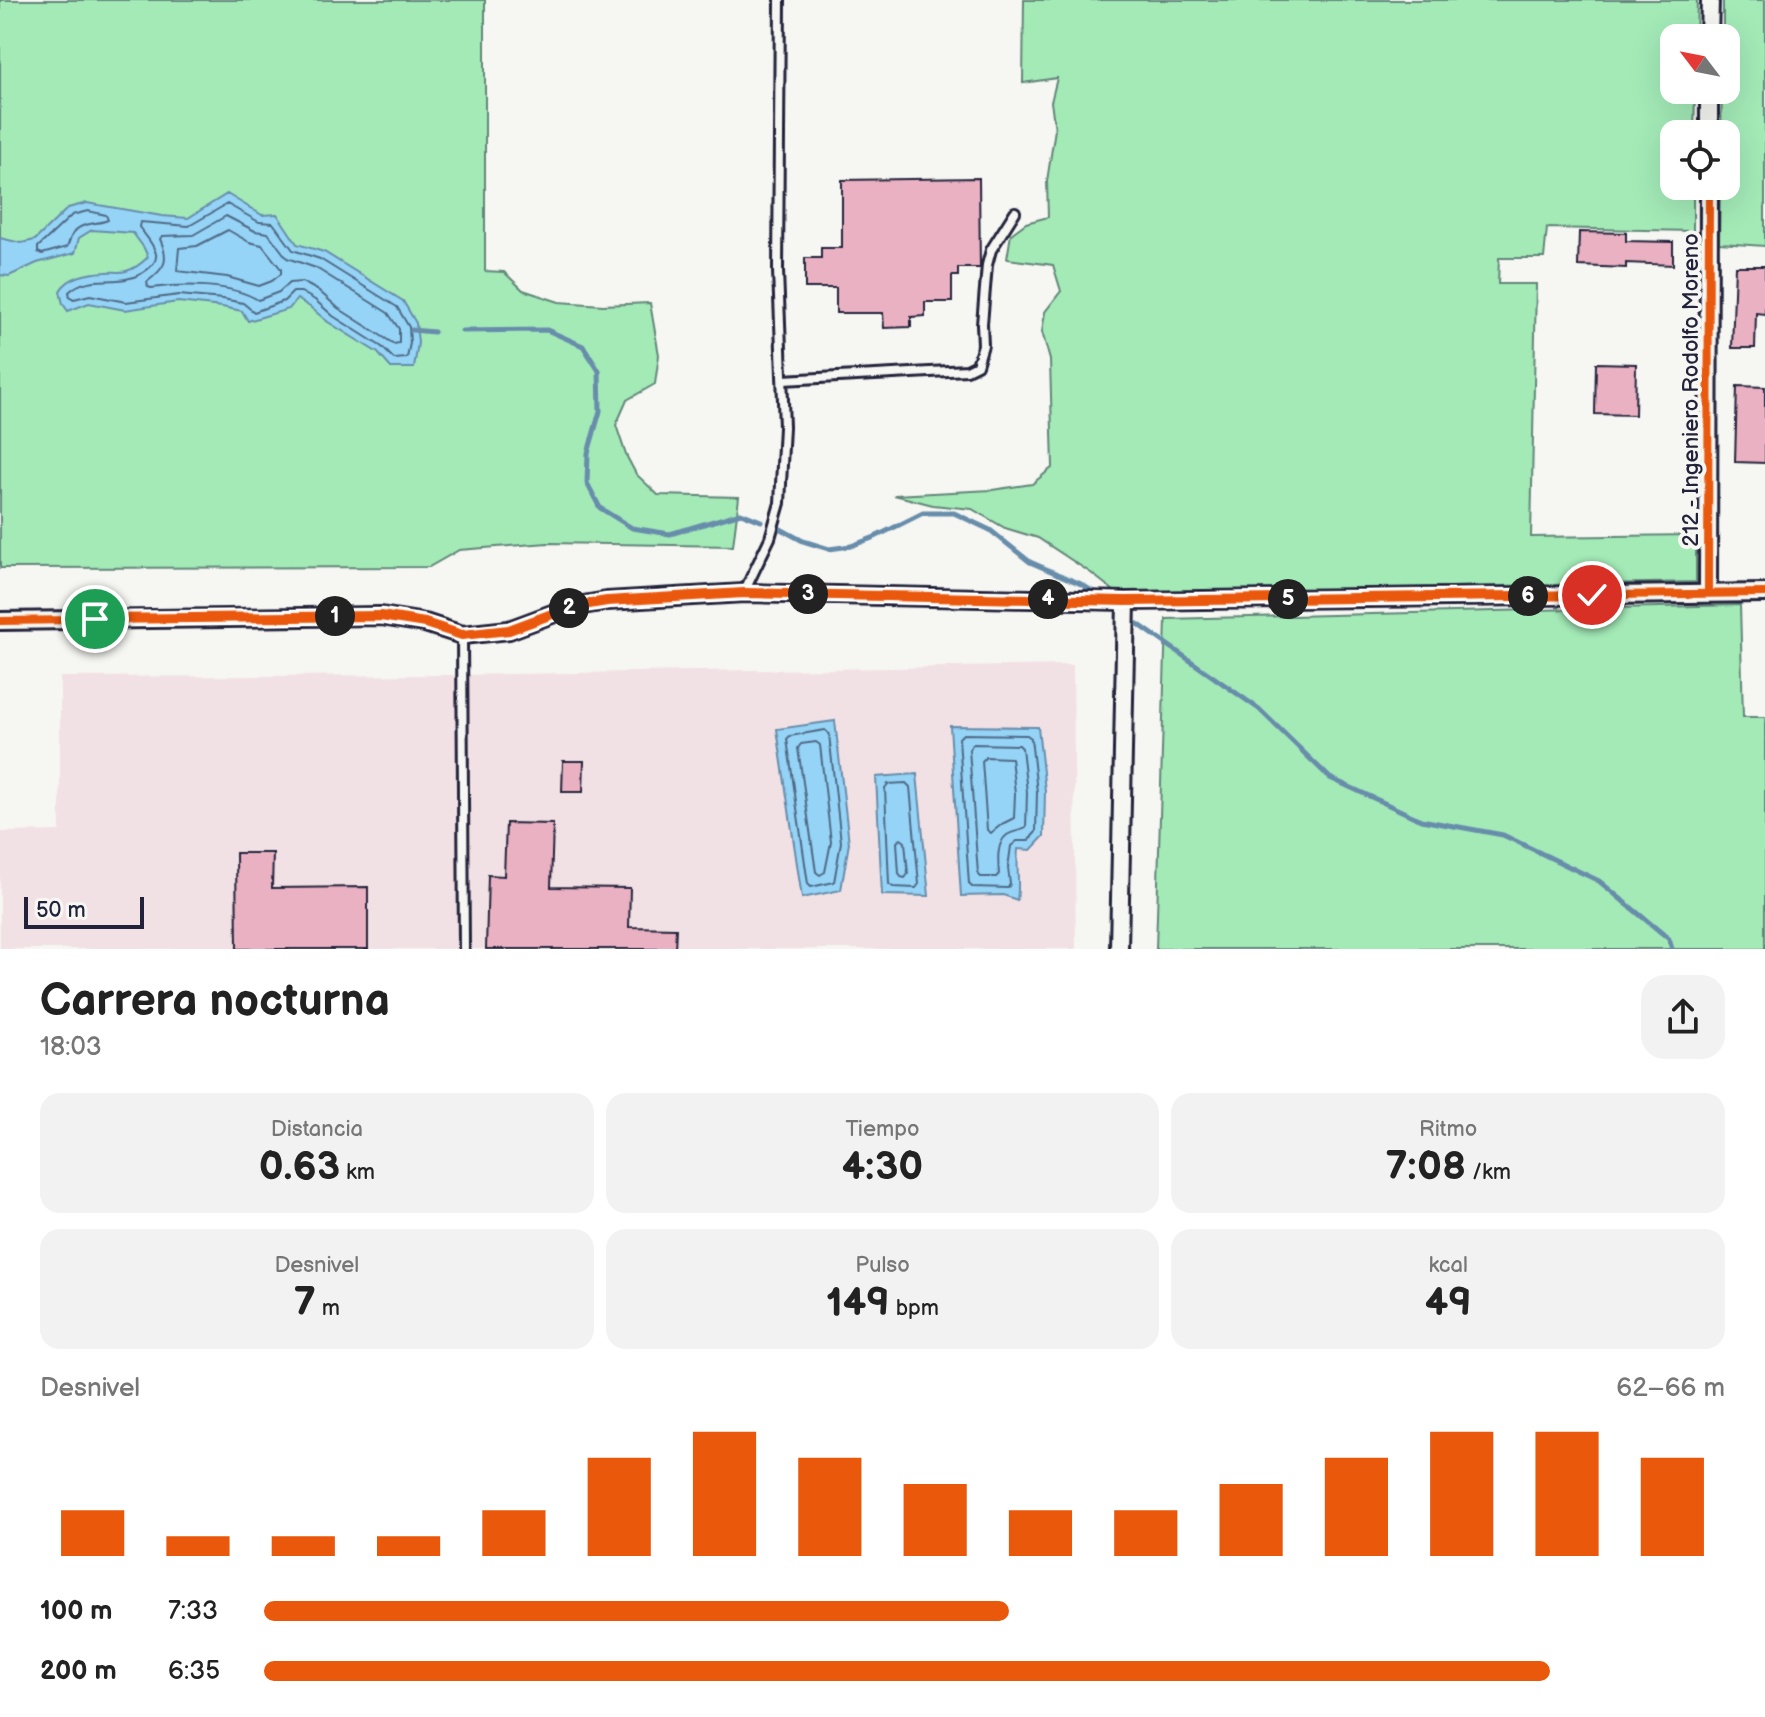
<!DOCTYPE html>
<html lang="es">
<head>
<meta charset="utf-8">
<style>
	:root { --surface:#fff; --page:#f2f2f2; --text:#222; --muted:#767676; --accent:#ea580c }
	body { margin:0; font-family:"Balsamiq Sans",sans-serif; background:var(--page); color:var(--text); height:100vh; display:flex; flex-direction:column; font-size:30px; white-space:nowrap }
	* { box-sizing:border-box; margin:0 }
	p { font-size:26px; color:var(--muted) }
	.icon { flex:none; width:44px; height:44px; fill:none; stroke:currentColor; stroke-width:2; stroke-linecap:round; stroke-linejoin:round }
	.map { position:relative; height:949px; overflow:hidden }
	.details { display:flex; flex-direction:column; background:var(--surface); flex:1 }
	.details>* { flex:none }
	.needle { width:52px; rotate:302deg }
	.controls { position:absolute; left:1660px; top:24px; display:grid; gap:16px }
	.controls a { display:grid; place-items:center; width:80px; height:80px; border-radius:16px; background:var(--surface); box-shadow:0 8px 32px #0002; font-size:40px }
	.scale { position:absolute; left:24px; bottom:20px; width:120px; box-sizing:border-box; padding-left:8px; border:4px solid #22223b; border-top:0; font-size:22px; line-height:28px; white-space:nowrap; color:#22223b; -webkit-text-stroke:6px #f6f6f2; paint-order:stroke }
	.pin { position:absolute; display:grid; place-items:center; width:68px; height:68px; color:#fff; margin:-34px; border:4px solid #fff; border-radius:50%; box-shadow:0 2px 8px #0007 }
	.km { position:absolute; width:40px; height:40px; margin:-20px; border-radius:50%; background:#222; color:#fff; font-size:22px; line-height:40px; text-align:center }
	.round { display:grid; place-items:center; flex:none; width:84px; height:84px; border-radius:24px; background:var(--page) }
	.headline { display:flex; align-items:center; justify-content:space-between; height:136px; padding:0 40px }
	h1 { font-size:44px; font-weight:700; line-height:60px }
	.metrics { display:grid; grid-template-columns:repeat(3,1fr); gap:12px; height:136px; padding:8px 40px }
	.metrics div { display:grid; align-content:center; border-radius:20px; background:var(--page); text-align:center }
	.metrics b { font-size:40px; font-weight:700 }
	.metrics small { font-size:22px; font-weight:400 }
	.metrics p { font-size:22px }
	.chart { height:224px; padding:16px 40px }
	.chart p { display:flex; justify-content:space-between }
	.chart svg { width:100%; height:144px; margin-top:8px; stroke:var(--accent); stroke-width:6 }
	ul { padding:0 40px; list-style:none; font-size:26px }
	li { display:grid; grid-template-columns:128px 96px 1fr; align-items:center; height:60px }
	li i { height:20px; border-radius:10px; background:var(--accent) }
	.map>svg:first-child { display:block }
</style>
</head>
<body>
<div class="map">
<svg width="1765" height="949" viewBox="0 0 1765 949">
	<rect width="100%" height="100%" fill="#f6f6f2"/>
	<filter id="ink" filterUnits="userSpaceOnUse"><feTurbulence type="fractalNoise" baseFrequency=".0125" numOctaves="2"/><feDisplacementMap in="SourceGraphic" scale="16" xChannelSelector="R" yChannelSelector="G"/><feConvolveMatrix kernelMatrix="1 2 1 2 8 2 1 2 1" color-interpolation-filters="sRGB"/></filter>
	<g filter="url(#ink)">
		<path fill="#f2e1e4" d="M1073,665L1076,949H0V832L60,831V677L452,675Z"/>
		<g fill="#a3eab7" stroke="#628679" stroke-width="2">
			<path d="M0,0H485V271L504,272L523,290L559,302L603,305L650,303L659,355L655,384L627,400L616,425L626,455L636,474L658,495L739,497L733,546L548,543L459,550L429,567L0,568Z"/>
			<path d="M1024,0H1697L1696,38H1674V90H1695L1694,134H1674V186H1693V231L1547,228L1544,258H1499L1498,284H1536L1531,537L1696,535V582L1118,594L1091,573L1038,538L1005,528L972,509L933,505L894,495L992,490L1032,484L1053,467L1050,360L1042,332L1045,312L1061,291L1053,265L1007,259L1011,234L1026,223L1048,217L1047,181L1055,129L1051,102L1057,78L1023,83Z"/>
			<path d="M1723,0H1765V246L1719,243L1720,186H1726V134H1721L1722,90H1726V38H1723Z"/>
			<path d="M1740,605L1743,717H1765V949H1156L1166,619Z"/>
		</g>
		<g fill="#95d4f6" stroke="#678dab" stroke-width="2">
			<path d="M227,194L262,215L277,214L297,244L324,252L403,301L416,323L418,343L414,368H391L378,353L328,322L310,307L297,299L289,309L248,321L242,311L222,307L178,302L125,310L89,303L68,311L63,304L60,291C68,276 89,273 106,272C112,271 120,273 126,271C135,269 142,263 148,257L144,248L133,233L92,230L79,238L75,253L37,263L9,276L0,275V238L21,243L35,240L68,208L87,203L162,216L188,218Z"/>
			<path d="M835,721L849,843L841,890L802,898L777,729Z"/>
			<path d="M950,726L1038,727L1045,791L1044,836L1031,850L1018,849C1016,866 1020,883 1017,900L1003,895L961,896Z"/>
			<path d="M917,774L929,896L882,895L876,777Z"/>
		</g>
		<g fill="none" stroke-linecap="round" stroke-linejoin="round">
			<g stroke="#506986" stroke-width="2">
				<path d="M227,204L259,222L273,223L293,250L320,259L397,307L409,327L410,343L407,358L394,359L382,347L333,316L315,300L301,292H293L284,301L254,312L243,303L223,299L179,295L126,302L90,295L74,299L70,297L69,292C86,275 110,284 130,278C139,276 158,266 156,254C154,244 144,234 139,227L140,222L189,226Z"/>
				<path d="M88,211L106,215L108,220C97,225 80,221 72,235C70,238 69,243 67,247L42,254L38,252V247L72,215Z"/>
				<path d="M226,216L255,231L268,233L287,258L316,268L388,313L399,329V343L394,344L338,308L319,291L302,282L289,283L279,292L258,300C230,283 183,284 151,288L148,287L147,282C165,268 170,261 160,239L162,236L193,235Z"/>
				<path d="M228,230L249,242L262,245L281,269V274L272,281L259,286L227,277L177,271L179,248L197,246Z"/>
				<path d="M825,730L829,734L841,842L834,882L811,887L808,884L787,739L790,736Z"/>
				<path d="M963,734L1027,735L1031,738L1037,792L1036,832L1028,841H1017L1011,846L1008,868L1010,884L1008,888L972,887L969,884L959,738Z"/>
				<path d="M816,742L820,745L831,842L825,872L820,875L816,872L798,748L801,744Z"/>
				<path d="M973,744L1019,745L1022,748L1027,792L1026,828C1021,831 1013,831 1007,835C996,843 998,862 999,874L996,877H981L978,874L969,749Z"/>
				<path d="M986,757L1011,758L1015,793L1014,818L1002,824L991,833L987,830L982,761Z"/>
				<path d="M906,783L910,787L919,884L916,888L893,887L889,884L885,788L888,784Z"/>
				<path d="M901,839L905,842L908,874L905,878L901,877L899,874L897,842Z"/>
			</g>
			<g stroke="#678dab" stroke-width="5">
				<path d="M412,330L434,332"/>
				<path d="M462,331L547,330L583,346L599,371L600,411L588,453L587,483L600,508L632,528L670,534L741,513L761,521"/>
				<path d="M777,527L803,541L829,549L851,546L875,537L923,513H954L990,530L1030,562L1081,584L1097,594"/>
				<path d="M1138,624L1259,709L1330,778L1421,820L1503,835L1599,881L1669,939L1672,949"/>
			</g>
		</g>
		<g fill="#eab1c2" stroke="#22223b" stroke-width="2">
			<path d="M979,178L980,268H958V276H952V302H925V316L911,317V327L884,328L883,313H836V288H805V258H821V248H842V180Z"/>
			<path d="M1579,232L1626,233V241L1673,242V265L1626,263V268L1578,266Z"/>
			<path d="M1735,266H1765V314L1756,313L1755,348H1732Z"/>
			<path d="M1596,363L1636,364L1635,415L1595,414Z"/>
			<path d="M1737,386L1765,387V463L1735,462Z"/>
			<path d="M563,761H584L583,792H562Z"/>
			<path d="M506,823L553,824L551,887L630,888L629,927L676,928L675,949H486L488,875L504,876Z"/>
			<path d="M236,853H273L272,888L368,887V949H237Z"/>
		</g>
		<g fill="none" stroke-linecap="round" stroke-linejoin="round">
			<defs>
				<g id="lane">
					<path d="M783,380L967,370L977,365L983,345L982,324L987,265L991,250L1015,212"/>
					<path d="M744,592L770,538L780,503L784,427L778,271L780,0"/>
					<path d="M462,635L464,949"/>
				</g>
				<g id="street">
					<path d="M1709,38L1710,0"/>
					<path d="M1709,134V90"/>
					<path d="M1708,593L1709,186"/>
					<path d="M0,621L381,616L425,623L462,635L509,630L571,607L607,601L744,593L1126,601L1765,593"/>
					<path d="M1119,949L1126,601"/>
				</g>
			</defs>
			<use href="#lane" stroke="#22223b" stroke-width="14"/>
			<use href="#street" stroke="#22223b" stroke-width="22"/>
			<use href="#lane" stroke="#f6f6f2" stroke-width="8"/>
			<use href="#street" stroke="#f6f6f2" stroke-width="16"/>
			<defs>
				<g id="cycleway">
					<path d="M1708,593L1709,186"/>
					<path d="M0,621L381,616L425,623L462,635L509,630L571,607L607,601L744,593L1126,601L1765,593"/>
				</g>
			</defs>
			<use href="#cycleway" stroke="#f6f6f2" stroke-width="13"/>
			<use href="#cycleway" stroke="#e8590c" stroke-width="8"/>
		</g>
	</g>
	<g fill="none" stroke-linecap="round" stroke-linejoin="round" filter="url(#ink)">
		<defs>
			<path id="route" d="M95,619L381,616L425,623L462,635L509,630L571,607L607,601L744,593L1126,601L1592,595"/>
		</defs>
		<use href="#route" stroke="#fff" stroke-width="16"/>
		<use href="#route" stroke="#ea580c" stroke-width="10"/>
	</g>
	<g text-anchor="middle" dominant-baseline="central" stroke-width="8" stroke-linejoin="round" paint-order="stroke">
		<g font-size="22" fill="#22223b" stroke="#f6f6f2">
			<text transform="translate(1691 390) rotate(-90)">212 - Ingeniero Rodolfo Moreno</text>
		</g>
	</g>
</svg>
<div class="controls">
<a><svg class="needle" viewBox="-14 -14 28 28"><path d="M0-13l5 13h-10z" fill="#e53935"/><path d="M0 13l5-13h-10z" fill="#767676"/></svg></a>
<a><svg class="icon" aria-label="locate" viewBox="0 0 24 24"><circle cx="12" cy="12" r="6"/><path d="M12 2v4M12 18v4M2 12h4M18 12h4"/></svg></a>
</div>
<div class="scale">50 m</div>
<div class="pin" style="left:95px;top:619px;background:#1e9e55"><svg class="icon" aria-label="arrive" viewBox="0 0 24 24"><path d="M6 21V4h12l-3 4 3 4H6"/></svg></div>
<div class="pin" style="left:1592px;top:595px;background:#d93025"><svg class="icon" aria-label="check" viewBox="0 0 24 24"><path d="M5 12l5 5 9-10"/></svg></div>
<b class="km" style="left:335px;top:616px">1</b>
<b class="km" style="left:569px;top:608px">2</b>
<b class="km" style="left:808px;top:594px">3</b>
<b class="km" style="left:1048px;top:599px">4</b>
<b class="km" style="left:1288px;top:599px">5</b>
<b class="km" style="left:1528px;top:596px">6</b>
</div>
<section class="details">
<div class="headline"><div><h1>Carrera nocturna</h1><p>18:03</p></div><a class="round"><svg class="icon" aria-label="share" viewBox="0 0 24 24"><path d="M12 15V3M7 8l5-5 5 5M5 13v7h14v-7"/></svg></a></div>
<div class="metrics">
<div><p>Distancia</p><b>0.63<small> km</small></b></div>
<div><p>Tiempo</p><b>4:30</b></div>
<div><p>Ritmo</p><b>7:08<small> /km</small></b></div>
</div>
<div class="metrics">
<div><p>Desnivel</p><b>7<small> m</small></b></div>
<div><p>Pulso</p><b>149<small> bpm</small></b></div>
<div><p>kcal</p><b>49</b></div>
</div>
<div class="chart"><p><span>Desnivel</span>62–66 m</p>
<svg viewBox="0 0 160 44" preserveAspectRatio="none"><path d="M5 44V30M15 44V38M25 44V38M35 44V38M45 44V30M55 44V14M65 44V6M75 44V14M85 44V22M95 44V30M105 44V30M115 44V22M125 44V14M135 44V6M145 44V6M155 44V14"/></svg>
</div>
<ul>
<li><b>100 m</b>7:33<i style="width:51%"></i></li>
<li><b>200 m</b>6:35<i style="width:88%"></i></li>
</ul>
</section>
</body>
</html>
